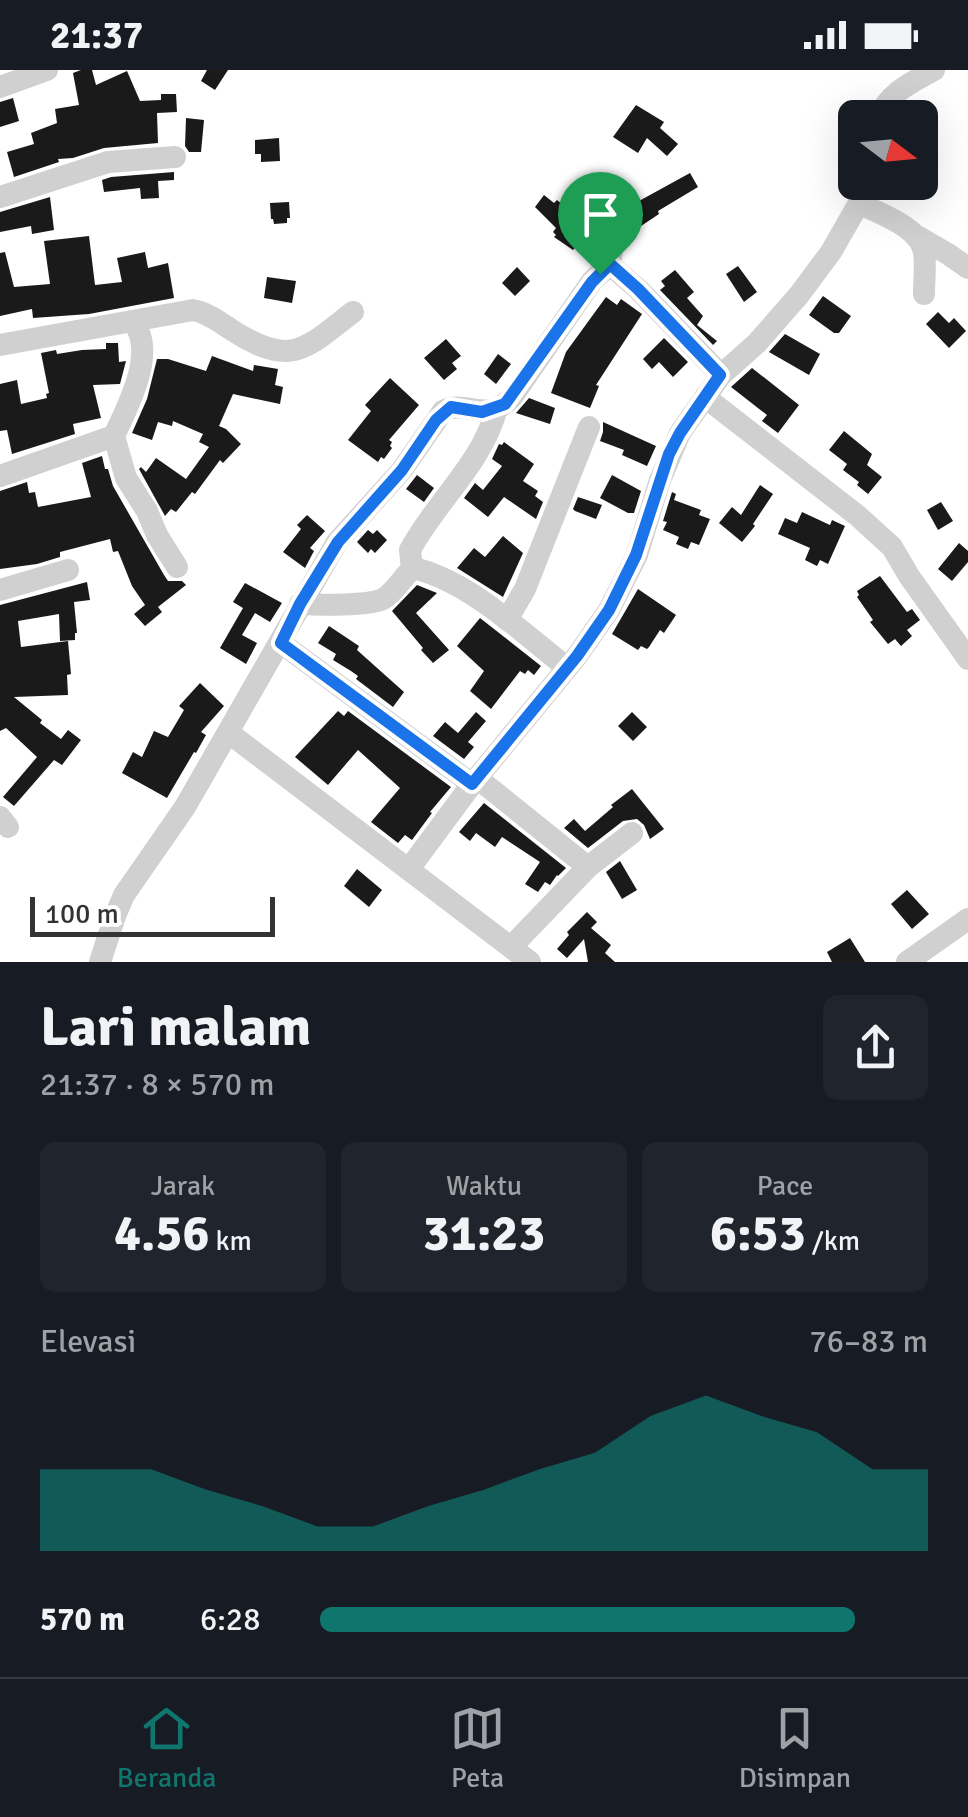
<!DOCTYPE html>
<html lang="id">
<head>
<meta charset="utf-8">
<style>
	:root { --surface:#171b24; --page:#20242c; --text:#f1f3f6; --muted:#9ea1a6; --line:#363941; --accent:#0f766e }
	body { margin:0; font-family:Signika,sans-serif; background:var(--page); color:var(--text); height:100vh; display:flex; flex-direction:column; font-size:38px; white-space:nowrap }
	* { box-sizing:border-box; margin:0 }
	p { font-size:32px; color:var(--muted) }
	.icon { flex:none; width:55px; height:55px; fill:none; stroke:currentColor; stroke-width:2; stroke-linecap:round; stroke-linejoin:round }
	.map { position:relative; height:892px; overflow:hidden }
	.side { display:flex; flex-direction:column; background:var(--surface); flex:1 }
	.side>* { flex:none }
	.needle { width:65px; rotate:106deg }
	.buttons { position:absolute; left:838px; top:30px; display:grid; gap:20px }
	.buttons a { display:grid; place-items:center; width:100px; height:100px; border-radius:15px; background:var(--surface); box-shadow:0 10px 40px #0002; font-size:50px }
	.scale { position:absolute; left:30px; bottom:25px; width:245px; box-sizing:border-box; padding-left:10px; border:5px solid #333; border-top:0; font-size:28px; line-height:35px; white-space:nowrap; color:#333; -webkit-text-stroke:8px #fff; paint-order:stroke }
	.pin { position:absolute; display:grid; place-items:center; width:85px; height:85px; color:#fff; margin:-102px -42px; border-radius:50% 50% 50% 0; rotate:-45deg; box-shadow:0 0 10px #0007 }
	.pin .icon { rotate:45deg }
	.round { display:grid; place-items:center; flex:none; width:105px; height:105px; border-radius:15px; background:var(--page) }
	.head { display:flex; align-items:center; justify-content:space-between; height:170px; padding:0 40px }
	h1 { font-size:55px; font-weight:800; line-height:75px }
	.metrics { display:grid; grid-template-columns:repeat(3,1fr); gap:15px; height:170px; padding:10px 40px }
	.metrics div { display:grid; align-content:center; border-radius:15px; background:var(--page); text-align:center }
	.metrics b { font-size:50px; font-weight:800 }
	.metrics small { font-size:28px; font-weight:400 }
	.metrics p { font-size:28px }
	.chart { height:280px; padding:20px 40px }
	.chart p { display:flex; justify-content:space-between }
	.chart svg { width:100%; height:180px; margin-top:10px; fill:var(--accent); opacity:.7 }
	ul { padding:0 40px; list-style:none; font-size:32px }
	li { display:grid; grid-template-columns:160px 120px 1fr; align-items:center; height:75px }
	li i { height:25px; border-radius:12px; background:var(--accent) }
	.status { display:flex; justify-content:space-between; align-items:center; height:70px; padding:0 50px; background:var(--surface); direction:ltr }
	.status svg { height:28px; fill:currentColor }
	.menu { display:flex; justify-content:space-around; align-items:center; height:140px; border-top:2px solid var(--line); background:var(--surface); font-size:28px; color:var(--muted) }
	.menu a { display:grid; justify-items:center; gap:5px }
	.menu .current { color:var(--accent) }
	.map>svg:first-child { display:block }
</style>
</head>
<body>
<div class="status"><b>21:37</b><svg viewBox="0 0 49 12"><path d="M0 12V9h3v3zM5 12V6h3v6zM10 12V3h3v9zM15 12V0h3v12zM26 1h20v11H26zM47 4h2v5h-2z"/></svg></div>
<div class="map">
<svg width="968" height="892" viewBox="0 0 968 892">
	<rect width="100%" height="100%" fill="#fff"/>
	<g fill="#1a1a1a">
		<path d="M81,0H92L96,15L127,1L140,31L161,30V24H176L177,42L157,43L158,73L104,78L73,88L58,89L59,92L14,107L7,82L34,74L31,63L57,53L55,39L79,35L73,3Z"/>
		<path d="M207,0H228L215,20L201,11Z"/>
		<path d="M13,28L19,51L0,57V32Z"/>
		<path d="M636,35L664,52L660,58L678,74L667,86L647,68L638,83L613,67Z"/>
		<path d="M186,48L204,50L201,82H189L185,76Z"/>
		<path d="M279,68L280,91L261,92V84H255V70Z"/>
		<path d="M174,102V110L158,111L159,128L141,129L140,118L104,122L102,110L111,107Z"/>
		<path d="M690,103L698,117L658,141L659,144L638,158L632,148L633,141L641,135L639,131Z"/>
		<path d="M544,125L554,133L557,130L573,143L576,139L590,152L587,156L591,159L573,180L554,167L556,165L553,162L556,158L535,137Z"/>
		<path d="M50,127L54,160L32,164L31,156L0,162V142Z"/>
		<path d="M289,132L290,148H287V153L274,154L273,149H271L270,133Z"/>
		<path d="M89,166L95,215L122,212L117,188L145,182L148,198L168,193L174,228L89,244L33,248L32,239L0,246V183L5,182L14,217L50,214L44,171Z"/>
		<path d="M738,196L757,222L744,232L726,204Z"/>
		<path d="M517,197L530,211L515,226L502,213Z"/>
		<path d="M675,200L694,222L687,228L703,246L697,255L717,271L713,275L660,220L665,216L661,211Z"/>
		<path d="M267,207L296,211L292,233L264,228Z"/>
		<path d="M823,226L851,246L839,263H834L809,245Z"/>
		<path d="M606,227L617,235L621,229L642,244L596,315L599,316L590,338L551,323L566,282Z"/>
		<path d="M938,242L949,253L954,248L966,261L949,278L926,254Z"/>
		<path d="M785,264L820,284L809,305L769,282Z"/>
		<path d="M664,268L688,292L673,307L659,292L652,299L643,289Z"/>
		<path d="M446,269L461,286L452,293L457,299L444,310L424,288Z"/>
		<path d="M106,273H118L119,292L126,291L120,314L93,315L101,348L73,354L75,364L12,384L7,360L0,361V314L17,310L21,334L47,328L46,324L49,323L41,283L56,280L57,284L82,280L106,279Z"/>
		<path d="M498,284L511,294L496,314L484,304Z"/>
		<path d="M212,286L253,301L254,295L278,299L275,315L283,317L280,334L233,324L219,356L226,359L241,374L223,393L220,390L195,424L192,422L176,442L171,439L165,446L139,399L141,397L146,402L156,388L186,409L209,377L199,372L203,364L173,351L172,356L158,352L152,370L132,363L147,329L157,289H168L206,301Z"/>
		<path d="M752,298L799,335L778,363L762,351L767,345L731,317Z"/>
		<path d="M390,308L419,335L389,370L392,372L390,376L392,378L384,389L381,387L378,392L348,370L371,341L365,335Z"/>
		<path d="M529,328L555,338L550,354L516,343Z"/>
		<path d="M603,352L656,376L647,396L622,385L624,380L600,371L603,362Z"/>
		<path d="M844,361L872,384L867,395L882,407L868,424L857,415L859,412L843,400L847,394L829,380Z"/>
		<path d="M504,372L534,394L523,411L538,421L535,426L543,432L536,449L504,427L488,447L464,428L475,413L483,420L502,396L492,389L499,374L502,375Z"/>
		<path d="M102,386L105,399H108L113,416L164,505L168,511H182L186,515L158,537L162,542L145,556L134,544L145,535L132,516L118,481L113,482L110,469L60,482V487L37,494L0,499V421L27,412L29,423L35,422L38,437L91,427L82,393Z"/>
		<path d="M417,405L434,418L424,432L406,419Z"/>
		<path d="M612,405L641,421L634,443H628L600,428Z"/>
		<path d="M760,415L773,424L753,454L755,456L742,472L719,453L732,437L741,445Z"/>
		<path d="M672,422L676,424L674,430L701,440L699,445L710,449L699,475L691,472L688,479L676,474L679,467L663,460L667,452L663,451Z"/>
		<path d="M578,427L602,435L596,449L575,441L573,439Z"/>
		<path d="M941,432L953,451L938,460L927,440Z"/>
		<path d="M802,442L830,455L832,450L845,456L828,494L820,490L817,496L805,490L810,478L778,464L785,448L797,453Z"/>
		<path d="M307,445L325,461L310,478L314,481L305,498L283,482L301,459L297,455Z"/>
		<path d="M368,460L373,464L377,460L387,470L375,483L371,479L368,483L357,472Z"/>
		<path d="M503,466L523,483L503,527L457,498L474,478L485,487Z"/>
		<path d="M959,473L968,481V492L952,511L938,499Z"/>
		<path d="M880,506L907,542L912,539L920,550L907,560L912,566L901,576L895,569L888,574L870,552L873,550L857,527L859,525L857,521Z"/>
		<path d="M87,512L90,530L74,532L77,563H75V570L60,571L59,544L18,551L21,577L68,571L71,604L67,605L68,625L14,627L42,650L40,653L61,669L68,660L81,670L62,695L54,690L14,736L3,727L37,687L6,658L0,661V535Z"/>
		<path d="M245,513L282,533L270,552L255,543L242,565L257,573L246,594L220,578L243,538L233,532Z"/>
		<path d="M417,515L437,523L416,543L449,580L433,593L421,580L423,578L392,541Z"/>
		<path d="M638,519L676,545L664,563L660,560L649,577L647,579L641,576L638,580L612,564Z"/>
		<path d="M480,548L541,596L534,605L528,600L525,604L520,601L491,639L470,621L484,601L457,576Z"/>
		<path d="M329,556L359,576L357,580L404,622L393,637L356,609L358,606L351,601L333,590L336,584L318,573Z"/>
		<path d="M200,613L224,636L201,662L206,665L196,683L194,682L167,728L122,703L133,682L142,687L154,661L168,667L184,640L179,636Z"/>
		<path d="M338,641L344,646L348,641L451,717L430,742L432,743L412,770L405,765L398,773L371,752L400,718L358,680L328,715L295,687Z"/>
		<path d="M476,642L486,651L468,672L474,677L464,689L433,666L445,652L458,663Z"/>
		<path d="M632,642L647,657L633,671L618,656Z"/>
		<path d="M632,719L664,759L650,769L644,755L637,749L623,751L588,778L564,758L574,749L585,761L613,737L611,735Z"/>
		<path d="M484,733L566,798L558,806L557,805L550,815L545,812L538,822L525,814L540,792L502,767L495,777L476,763L470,771L459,762Z"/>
		<path d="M620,791L637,820L622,829L606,802Z"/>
		<path d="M357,799L382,820L369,837L344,816Z"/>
		<path d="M907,820L929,844L912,859L891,834Z"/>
		<path d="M587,842L597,852L591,858L611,875L605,883L615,892H588L584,869L567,888L557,879L569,865L567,862Z"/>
		<path d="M850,868L865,892H832L827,882Z"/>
	</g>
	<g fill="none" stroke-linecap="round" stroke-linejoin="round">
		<g stroke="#d0d0d0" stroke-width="22">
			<path d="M0,17L47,0"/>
			<path d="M878,48C889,22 911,13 934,0"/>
			<path d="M0,127L108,92L175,87"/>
			<path d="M859,133C879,144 919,156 924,182C926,195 924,210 924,224"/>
			<path d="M917,166L948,184L968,198"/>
			<path d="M610,195L638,219L721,305"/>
			<path d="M0,275L193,240C209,243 222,254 235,262C292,298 306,278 353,242"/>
			<path d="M705,327L858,446L892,477L909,506L968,589"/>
			<path d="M114,366L126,408L147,441L157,465L177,497"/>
			<path d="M0,406L114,366C128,336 158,280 132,251"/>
			<path d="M412,499L410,480C437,430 482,394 497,338"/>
			<path d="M0,520L68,500"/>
			<path d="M300,534C318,535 368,536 383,529C395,522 402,508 412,499H417C471,513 523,563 566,597"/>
			<path d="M507,550L525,519L589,357"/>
			<path d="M281,573L472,714"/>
			<path d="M229,663L530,892"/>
			<path d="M477,708L588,797"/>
			<path d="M0,747L8,757"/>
			<path d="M409,799L472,714L577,586L609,540L637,485L660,410L680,363L721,305L757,273L799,225L831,182L859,133L863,112"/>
			<path d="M511,877L588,797L632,763"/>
			<path d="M100,892L115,846L124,825L185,737L337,472L402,400L443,341C468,329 486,355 512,327L592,211L610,195L619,130"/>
			<path d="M907,892L968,849"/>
		</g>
	</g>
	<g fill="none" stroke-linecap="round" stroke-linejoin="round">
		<defs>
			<path id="route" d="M610,194L638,219L720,305L680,363L669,384L636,485L609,540L577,586L472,714L281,573L300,534L338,472L402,400L436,350L451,337L482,342L505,334L592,212Z"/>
		</defs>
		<use href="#route" stroke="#fff" stroke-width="20"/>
		<use href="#route" stroke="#1a73e8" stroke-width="12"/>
	</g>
</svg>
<div class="buttons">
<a><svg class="needle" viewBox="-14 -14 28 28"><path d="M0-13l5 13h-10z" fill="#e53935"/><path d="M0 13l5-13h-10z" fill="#9ea1a6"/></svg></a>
</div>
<div class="scale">100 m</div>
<div class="pin" style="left:600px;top:204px;background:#1e9e55"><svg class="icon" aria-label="arrive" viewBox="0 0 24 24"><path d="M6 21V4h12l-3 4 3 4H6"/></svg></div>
</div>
<section class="side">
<div class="head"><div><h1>Lari malam</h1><p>21:37 · 8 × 570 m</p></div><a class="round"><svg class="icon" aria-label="share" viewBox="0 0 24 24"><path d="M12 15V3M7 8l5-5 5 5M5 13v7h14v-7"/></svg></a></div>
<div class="metrics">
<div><p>Jarak</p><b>4.56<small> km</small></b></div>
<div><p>Waktu</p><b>31:23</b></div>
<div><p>Pace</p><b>6:53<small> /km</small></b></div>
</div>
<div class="chart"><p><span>Elevasi</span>76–83 m</p>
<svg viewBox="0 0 160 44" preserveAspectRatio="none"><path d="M0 44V24L10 24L20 24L30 29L40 33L50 38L60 38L70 33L80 29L90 24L100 20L110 11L120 6L130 11L140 15L150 24L160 24V44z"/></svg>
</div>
<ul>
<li><b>570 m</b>6:28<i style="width:88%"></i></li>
</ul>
</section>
<nav class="menu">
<a class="current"><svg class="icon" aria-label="home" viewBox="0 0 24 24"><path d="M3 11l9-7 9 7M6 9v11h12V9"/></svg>Beranda</a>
<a><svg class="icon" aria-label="map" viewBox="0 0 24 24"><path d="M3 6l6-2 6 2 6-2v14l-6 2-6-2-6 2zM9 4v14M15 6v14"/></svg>Peta</a>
<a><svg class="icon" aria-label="saved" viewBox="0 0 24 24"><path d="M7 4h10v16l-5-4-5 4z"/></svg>Disimpan</a>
</nav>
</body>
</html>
